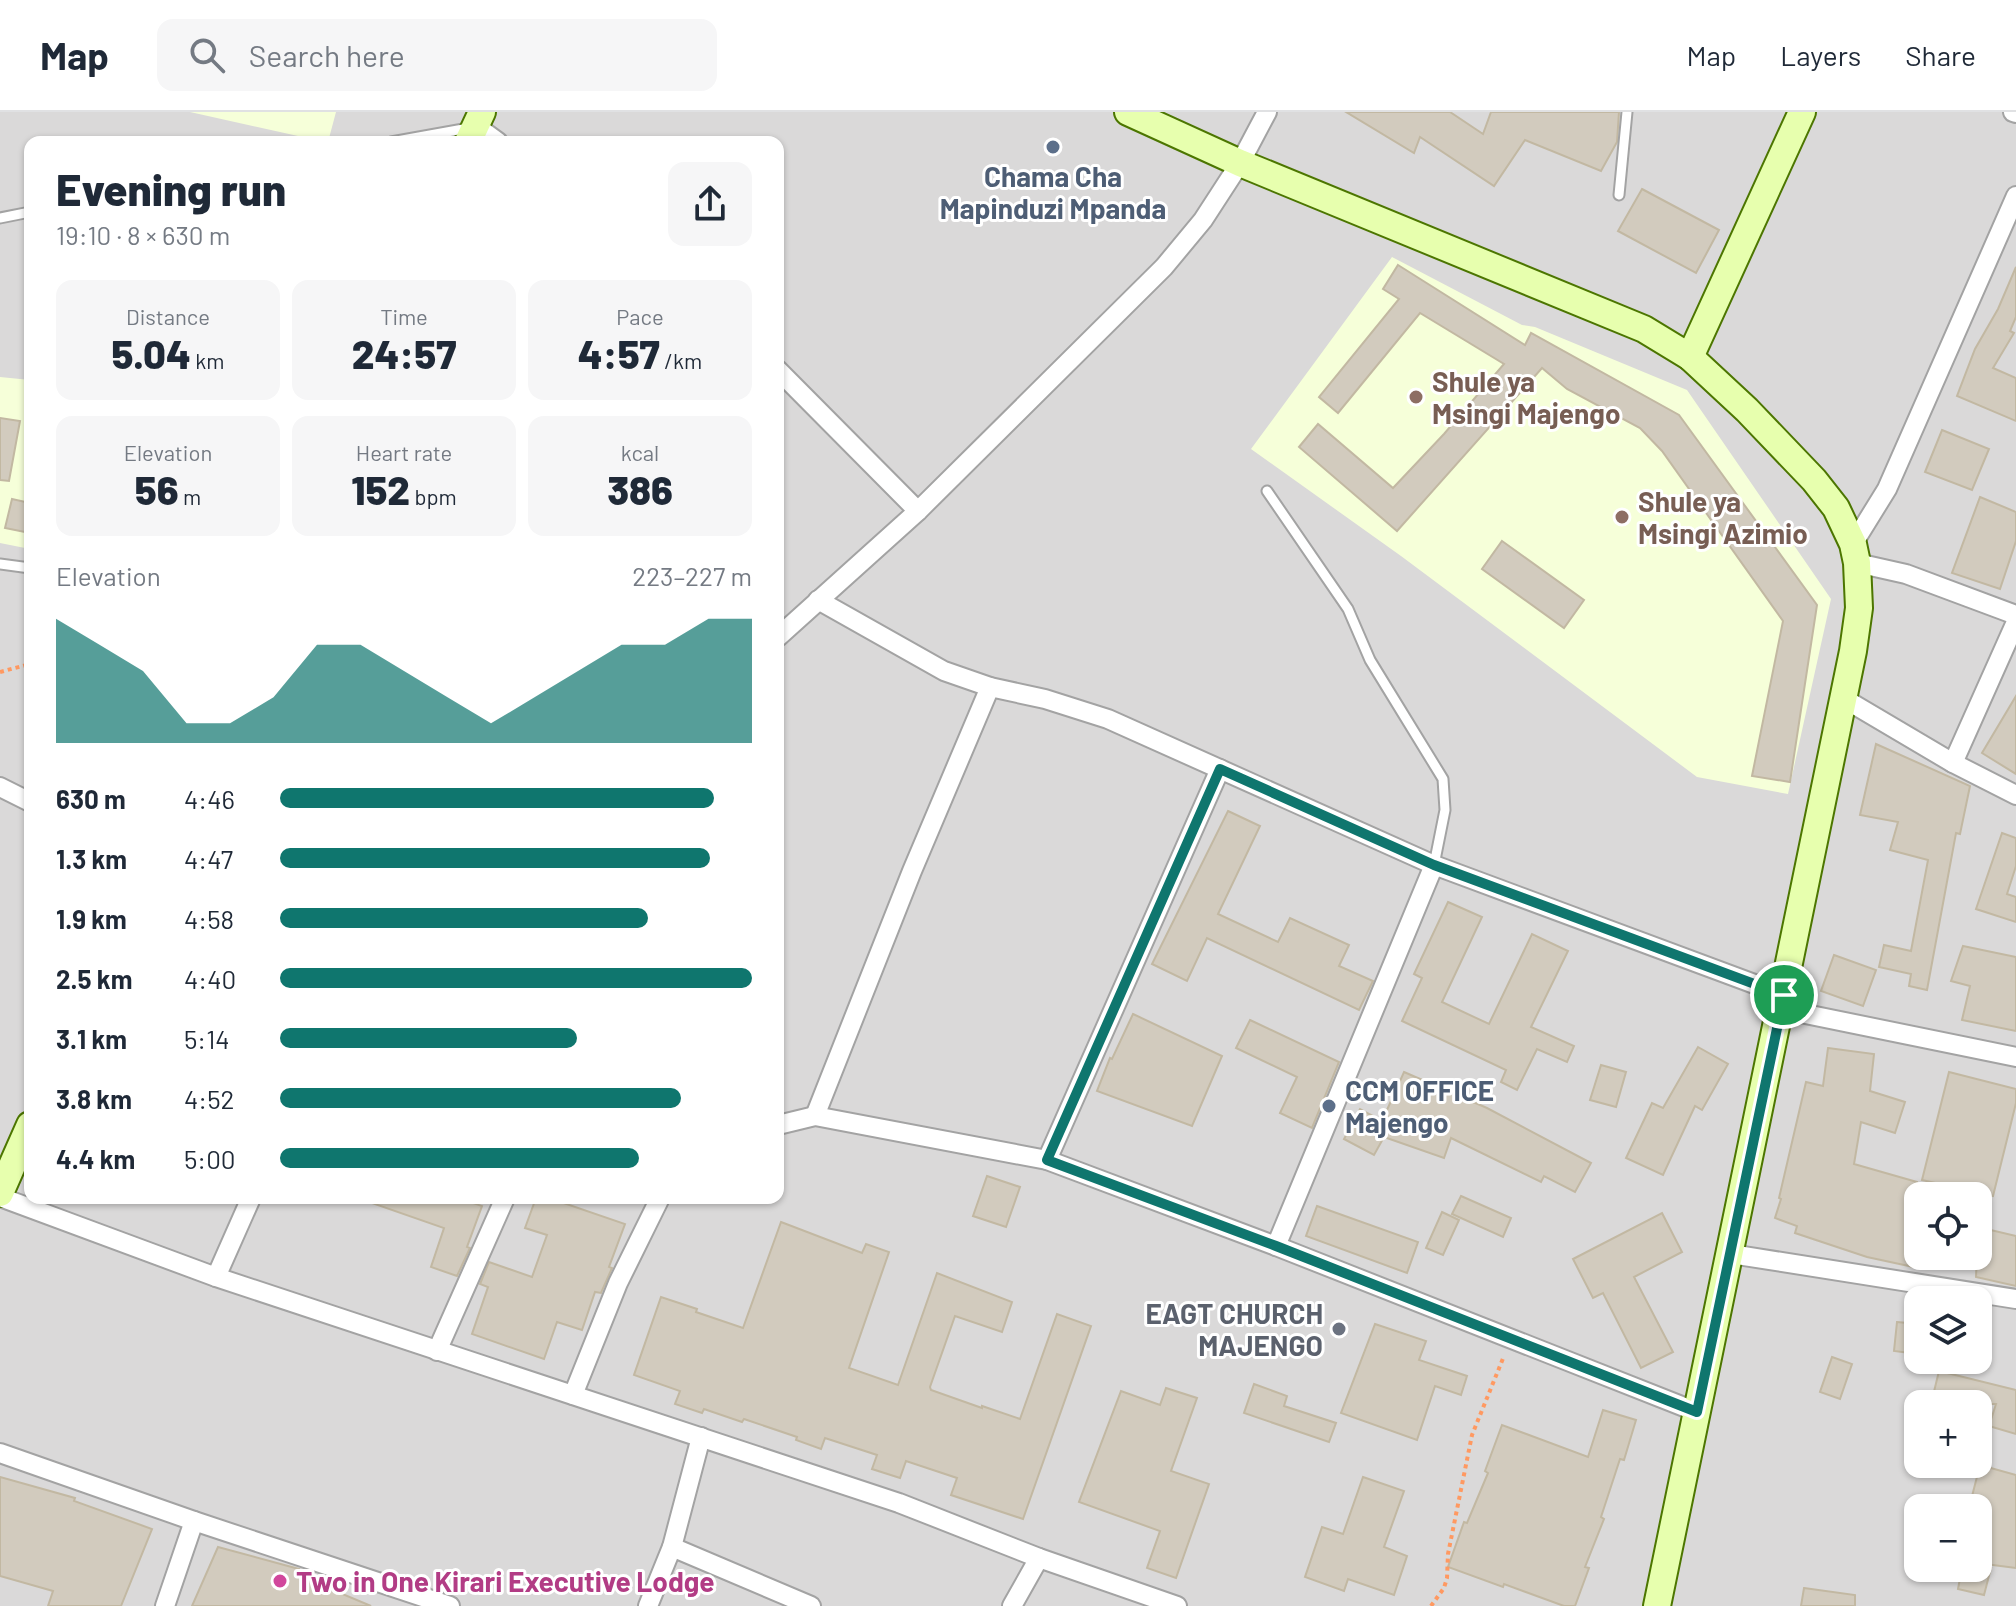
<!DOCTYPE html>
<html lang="en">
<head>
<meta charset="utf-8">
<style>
	:root { --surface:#fff; --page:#f6f6f7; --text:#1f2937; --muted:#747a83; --line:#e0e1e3; --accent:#0f766e }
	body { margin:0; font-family:Barlow,sans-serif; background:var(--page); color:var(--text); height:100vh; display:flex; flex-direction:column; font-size:30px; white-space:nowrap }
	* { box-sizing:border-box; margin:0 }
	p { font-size:26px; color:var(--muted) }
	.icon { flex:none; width:44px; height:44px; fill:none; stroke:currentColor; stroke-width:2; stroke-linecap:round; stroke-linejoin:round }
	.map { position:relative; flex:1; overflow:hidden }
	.panel { position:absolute; left:24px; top:24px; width:760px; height:1068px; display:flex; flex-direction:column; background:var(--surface); border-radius:16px; box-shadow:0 2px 6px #0004 }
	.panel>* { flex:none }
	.tools { position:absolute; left:1904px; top:1070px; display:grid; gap:16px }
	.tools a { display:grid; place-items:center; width:88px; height:88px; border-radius:16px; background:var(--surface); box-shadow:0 2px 6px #0004; font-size:40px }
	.pin { position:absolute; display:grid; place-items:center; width:68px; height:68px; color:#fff; margin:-34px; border:4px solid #fff; border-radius:50%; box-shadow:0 2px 8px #0007 }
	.round { display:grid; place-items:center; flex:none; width:84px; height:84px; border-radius:16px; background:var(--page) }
	.headline { display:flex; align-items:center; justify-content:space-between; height:136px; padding:0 32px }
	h1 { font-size:44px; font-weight:800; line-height:60px }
	.figures { display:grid; grid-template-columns:repeat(3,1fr); gap:12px; height:136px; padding:8px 32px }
	.figures div { display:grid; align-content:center; border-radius:16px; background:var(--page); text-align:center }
	.figures b { font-size:40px; font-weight:800 }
	.figures small { font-size:22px; font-weight:400 }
	.figures p { font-size:22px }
	.chart { height:224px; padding:16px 32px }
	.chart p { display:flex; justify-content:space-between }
	.chart svg { width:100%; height:144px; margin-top:8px; fill:var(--accent); opacity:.7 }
	ul { padding:0 32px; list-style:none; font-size:26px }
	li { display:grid; grid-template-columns:128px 96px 1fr; align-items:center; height:60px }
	li i { height:20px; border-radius:10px; background:var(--accent) }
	header { display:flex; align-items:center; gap:48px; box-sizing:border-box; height:112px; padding:0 40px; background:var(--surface); border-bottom:2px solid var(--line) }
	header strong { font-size:38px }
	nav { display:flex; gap:44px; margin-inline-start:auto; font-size:28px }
	.search { width:560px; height:72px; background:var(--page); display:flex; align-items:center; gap:20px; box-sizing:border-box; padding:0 28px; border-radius:16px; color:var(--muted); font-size:30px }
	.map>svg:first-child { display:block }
</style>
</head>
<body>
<header>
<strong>Map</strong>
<div class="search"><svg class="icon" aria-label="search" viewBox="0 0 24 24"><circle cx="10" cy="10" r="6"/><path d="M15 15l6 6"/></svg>Search here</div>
<nav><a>Map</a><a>Layers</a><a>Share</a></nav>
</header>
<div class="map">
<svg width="2016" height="1494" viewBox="0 0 2016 1494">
	<rect width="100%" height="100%" fill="#efeee1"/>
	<path fill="#dad9d9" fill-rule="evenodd" d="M0,0H2016V1494H0ZM30,30H778V1086H30ZM1918,1084H1978V1144H1918ZM1918,1188H1978V1248H1918ZM1918,1292H1978V1352H1918ZM1918,1396H1978V1456H1918Z"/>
	<g fill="#f6ffd9">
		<path d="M190,0H336L328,30H325Z"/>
		<path d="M1392,145L1522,213L1535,215L1687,278L1831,487L1788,682L1697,665L1401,444L1251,337Z"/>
		<path d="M0,265L30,268V437L0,431Z"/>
	</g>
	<g fill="#d2cbbe" stroke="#c2b8a2" stroke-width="2">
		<path d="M1346,0H1450L1483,22L1491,0H1619L1617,30L1601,59L1525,28L1494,74L1420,25L1414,41Z"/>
		<path d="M1642,77L1719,118L1696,161L1618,119Z"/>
		<path d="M1398,153L1525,233L1531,221L1679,303L1817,493L1790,670L1752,664L1783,509L1662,339L1640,316L1567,277L1542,256L1397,419L1299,335L1318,312L1393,376L1444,322L1504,252L1420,201L1338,301L1319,285L1399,187L1383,177Z"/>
		<path d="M2016,155V205L2010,219L2014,221L1993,256L2016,266V309L1957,284L1975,237L1998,197Z"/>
		<path d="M0,306L20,309L9,369L0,368Z"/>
		<path d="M1942,318L1989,337L1972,378L1925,360Z"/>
		<path d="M1980,385L2016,400V429L2000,477L1952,461Z"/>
		<path d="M12,387L30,391V421L5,416Z"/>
		<path d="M1502,429L1584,488L1564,516L1482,457Z"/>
		<path d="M2016,584V662L1982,641Z"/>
		<path d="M1876,632L1970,674L1960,722L1956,721L1927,878L1909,874L1911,862L1879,855L1884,833L1911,839L1928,748L1890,738L1898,710L1860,703Z"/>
		<path d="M1228,699L1260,714L1218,802L1278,830L1290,806L1349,833L1339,854L1373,869L1359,898L1207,826L1187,869L1152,852Z"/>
		<path d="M2002,721L2016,726V754L2007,782L2016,785V810L1976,797Z"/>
		<path d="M1448,790L1482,805L1442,890L1489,912L1532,822L1568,839L1531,915L1574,934L1567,950L1537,937L1517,978L1501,970L1506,958L1402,909L1422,866L1414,862Z"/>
		<path d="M1963,834L2016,845V919L1962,908L1970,874L1951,869Z"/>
		<path d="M1834,843L1876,858L1863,894L1821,879Z"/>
		<path d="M1133,902L1222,944L1192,1014L1097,979L1110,946L1112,947Z"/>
		<path d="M1250,908L1339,950L1312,1016L1280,1001L1297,965L1236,936Z"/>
		<path d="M1698,935L1728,952L1702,998L1695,994L1663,1063L1626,1046L1652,991L1663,996Z"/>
		<path d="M1828,936L1874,942L1870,979L1905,990L1895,1021L1861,1010L1854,1052L1917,1070L1910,1099L1914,1100L1906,1128L1918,1130V1156L1867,1145L1795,1121L1797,1114L1775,1106L1781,1087L1779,1086L1806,970L1823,974Z"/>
		<path d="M1601,953L1626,960L1616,995L1590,988Z"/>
		<path d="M1404,960L1487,996L1591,1051L1575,1080L1544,1064L1541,1070L1451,1026L1444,1046L1384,1025L1374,1043L1344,1027L1360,997L1382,1009Z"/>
		<path d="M1949,960L2016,977V991L1993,1084L1922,1068Z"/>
		<path d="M987,1064L1020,1075L1006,1115L973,1104Z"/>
		<path d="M1461,1084L1511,1106L1503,1125L1452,1102Z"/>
		<path d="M367,1086H459L482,1094L467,1135L470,1136L457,1164L431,1155L444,1116L366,1089Z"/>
		<path d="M536,1086H549L625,1112L609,1155L612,1156L601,1181L595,1180L582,1218L557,1210L544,1247L472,1222L488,1175L480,1172L489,1150L532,1165L547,1123L525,1116Z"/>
		<path d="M1317,1094L1418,1130L1407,1161L1306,1124Z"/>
		<path d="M1442,1100L1459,1108L1443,1143L1426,1136Z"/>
		<path d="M1662,1101L1682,1140L1634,1165L1673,1240L1641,1256L1603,1181L1593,1186L1573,1147Z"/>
		<path d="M781,1110L862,1141L866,1132L889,1140L849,1256L898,1273L937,1161L1012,1190L1002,1220L955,1204L930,1275L931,1278L982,1296V1294L1020,1307L1057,1202L1091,1214L1023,1407L951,1383L957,1366L906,1349L900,1366L872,1357L877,1343L825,1326L821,1337L796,1328L797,1325L744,1307L742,1310L704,1297L702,1301L675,1292L680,1279L634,1263L661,1185L697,1197L696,1200L743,1216Z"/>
		<path d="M1978,1115L2016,1124V1174L1976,1165Z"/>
		<path d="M1897,1210L1918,1212V1242L1894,1239Z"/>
		<path d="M1375,1212L1426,1229L1419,1248L1467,1264L1461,1283L1435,1274L1417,1328L1341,1301Z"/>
		<path d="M1832,1245L1852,1252L1840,1287L1820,1280Z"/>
		<path d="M1939,1259L2016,1278V1322L1989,1314L1996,1292H1931Z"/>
		<path d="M1254,1272L1287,1284L1284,1294L1336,1311L1329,1330L1244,1301Z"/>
		<path d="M1166,1276L1197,1286L1171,1359L1209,1372L1176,1466L1147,1456L1160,1419L1079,1390L1121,1279L1160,1293Z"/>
		<path d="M1603,1298L1636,1308L1624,1348L1620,1347L1601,1405L1604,1407L1585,1455L1589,1456L1575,1494H1564L1504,1472L1503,1475L1448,1455L1464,1410L1467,1411L1488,1361L1485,1359L1502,1313L1588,1345Z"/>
		<path d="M1980,1353L2016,1363V1456L1978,1451V1396H1969Z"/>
		<path d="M0,1365L75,1386L74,1389L152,1417L121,1494H48L53,1479L0,1464Z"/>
		<path d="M1363,1365L1404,1379L1384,1435L1407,1444L1394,1483L1348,1467L1344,1479L1305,1465L1322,1415L1343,1422Z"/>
		<path d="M218,1435L299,1457L297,1463L371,1494H192Z"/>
		<path d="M1962,1456H1991L1984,1483L1958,1477Z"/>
		<path d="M1804,1476L1855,1483V1494H1801Z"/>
	</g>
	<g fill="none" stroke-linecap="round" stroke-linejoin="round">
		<defs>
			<g id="lane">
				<path d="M391,30L469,16"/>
				<path d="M1619,83L1627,0"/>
				<path d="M0,106L30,100"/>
				<path d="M1267,379L1348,497L1370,548L1443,667L1445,698L1434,753"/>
				<path d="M0,452L30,456"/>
			</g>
			<g id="street">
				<path d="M2013,0L2016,1"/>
				<path d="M476,14L498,30"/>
				<path d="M778,258L918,399"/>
				<path d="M1853,432L1887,377L2016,84"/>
				<path d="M1857,451L1906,462L2016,503"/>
				<path d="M818,488L944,559L990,575L1045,587L1108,607L1434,753L1784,883"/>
				<path d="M778,525L918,399L1164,155L1203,108L1240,51L1267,0"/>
				<path d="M1843,586L1953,651L2016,683"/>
				<path d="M1953,651L2016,510"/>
				<path d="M0,675L30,690"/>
				<path d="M1781,897L2016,945"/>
				<path d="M815,1004L912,759L990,575"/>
				<path d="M778,1013L815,1004L1047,1048L1276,1134L1697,1300"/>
				<path d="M1047,1048L1220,657"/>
				<path d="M0,1085L216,1165L899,1391L1039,1446L1177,1494"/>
				<path d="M1276,1134L1434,753"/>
				<path d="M1731,1142L2016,1187"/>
				<path d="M216,1165L251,1086"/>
				<path d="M437,1239L505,1086"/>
				<path d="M573,1283L618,1171L660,1086"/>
				<path d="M0,1341L194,1409L450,1494"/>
				<path d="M672,1435L811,1494"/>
				<path d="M165,1494L194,1409"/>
				<path d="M648,1494L672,1435L701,1325"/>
				<path d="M1012,1494L1039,1446"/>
			</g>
			<g id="secondary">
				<path d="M1128,0L1240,51L1644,217L1690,245L1747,298L1814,368L1836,396L1853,432L1857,451L1859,496L1853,539L1657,1494"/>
				<path d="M468,30L482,0"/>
				<path d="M1690,245L1802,0"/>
				<path d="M0,1081L30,1013"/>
			</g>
		</defs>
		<use href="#lane" stroke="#a3a3a3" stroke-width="13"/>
		<use href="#street" stroke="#a3a3a3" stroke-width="22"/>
		<use href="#secondary" stroke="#4c7600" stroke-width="30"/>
		<g stroke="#ff9961" stroke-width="4" stroke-dasharray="4 4" stroke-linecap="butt">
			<path d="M0,560L30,552"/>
			<path d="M1431,1494L1444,1476L1447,1466L1448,1442L1472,1323L1504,1244"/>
		</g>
		<use href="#lane" stroke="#fff" stroke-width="9"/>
		<use href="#street" stroke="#fff" stroke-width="18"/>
		<use href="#secondary" stroke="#e7ffae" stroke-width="26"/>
	</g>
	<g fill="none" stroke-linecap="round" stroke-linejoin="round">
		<defs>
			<path id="route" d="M1220,657L1434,753L1784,883L1697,1300L1276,1134L1047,1048Z"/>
		</defs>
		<use href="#route" stroke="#fff" stroke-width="16"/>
		<use href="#route" stroke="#0f766e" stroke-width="10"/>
	</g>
	<g fill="#5c6f8a" stroke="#fff" stroke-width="3">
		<circle cx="1053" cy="35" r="8"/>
		<circle cx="1329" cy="994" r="8"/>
	</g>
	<g fill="#8d6e63" stroke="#fff" stroke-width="3">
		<circle cx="1416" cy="285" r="8"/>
		<circle cx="1622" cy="405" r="8"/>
	</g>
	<circle fill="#6b7280" stroke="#fff" stroke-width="3" cx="1339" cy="1217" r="8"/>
	<circle fill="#d1479c" stroke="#fff" stroke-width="3" cx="280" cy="1469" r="8"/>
	<g text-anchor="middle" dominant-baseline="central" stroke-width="6" stroke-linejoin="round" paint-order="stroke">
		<g font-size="28" font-weight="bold" fill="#4e5e75" stroke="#fff">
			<text x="1053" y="64">Chama Cha<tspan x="1053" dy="32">Mapinduzi Mpanda</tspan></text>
			<text x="1345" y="978" text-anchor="start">CCM OFFICE<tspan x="1345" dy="32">Majengo</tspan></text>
		</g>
		<g font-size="28" font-weight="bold" fill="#785e54" stroke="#fff" text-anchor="start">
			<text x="1432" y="269">Shule ya<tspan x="1432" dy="32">Msingi Majengo</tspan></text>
			<text x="1638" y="389">Shule ya<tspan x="1638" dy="32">Msingi Azimio</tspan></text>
		</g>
		<g font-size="28" font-weight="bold" fill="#5b616d" stroke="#fff" text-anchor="end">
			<text x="1323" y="1201">EAGT CHURCH<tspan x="1323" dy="32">MAJENGO</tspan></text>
		</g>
		<g font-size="28" font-weight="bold" fill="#b23c85" stroke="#fff" text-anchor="start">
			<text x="296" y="1469">Two in One Kirari Executive Lodge</text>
		</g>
	</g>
</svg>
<div class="tools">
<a><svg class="icon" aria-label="locate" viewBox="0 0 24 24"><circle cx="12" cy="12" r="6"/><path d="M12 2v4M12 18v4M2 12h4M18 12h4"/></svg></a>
<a><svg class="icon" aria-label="layers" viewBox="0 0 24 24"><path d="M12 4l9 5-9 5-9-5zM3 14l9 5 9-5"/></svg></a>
<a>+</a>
<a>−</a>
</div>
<div class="pin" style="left:1784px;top:883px;background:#1e9e55"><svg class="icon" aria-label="arrive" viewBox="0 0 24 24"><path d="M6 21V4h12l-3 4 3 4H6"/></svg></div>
<section class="panel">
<div class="headline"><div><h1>Evening run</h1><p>19:10 · 8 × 630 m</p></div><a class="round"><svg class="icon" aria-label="share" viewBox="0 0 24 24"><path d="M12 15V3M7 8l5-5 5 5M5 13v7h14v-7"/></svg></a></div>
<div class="figures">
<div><p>Distance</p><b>5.04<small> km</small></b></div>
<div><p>Time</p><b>24:57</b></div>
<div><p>Pace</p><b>4:57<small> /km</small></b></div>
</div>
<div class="figures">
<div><p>Elevation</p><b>56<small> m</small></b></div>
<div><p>Heart rate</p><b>152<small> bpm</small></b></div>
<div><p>kcal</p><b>386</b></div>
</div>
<div class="chart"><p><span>Elevation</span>223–227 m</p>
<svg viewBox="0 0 160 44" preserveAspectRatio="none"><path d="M0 44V6L10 14L20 22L30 38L40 38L50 30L60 14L70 14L80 22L90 30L100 38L110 30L120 22L130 14L140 14L150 6L160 6V44z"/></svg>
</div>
<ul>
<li><b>630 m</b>4:46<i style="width:92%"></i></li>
<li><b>1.3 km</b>4:47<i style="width:91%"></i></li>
<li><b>1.9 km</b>4:58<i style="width:78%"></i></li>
<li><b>2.5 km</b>4:40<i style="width:100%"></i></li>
<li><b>3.1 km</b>5:14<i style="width:63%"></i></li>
<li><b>3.8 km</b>4:52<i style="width:85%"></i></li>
<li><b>4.4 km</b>5:00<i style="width:76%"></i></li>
</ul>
</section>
</div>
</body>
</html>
